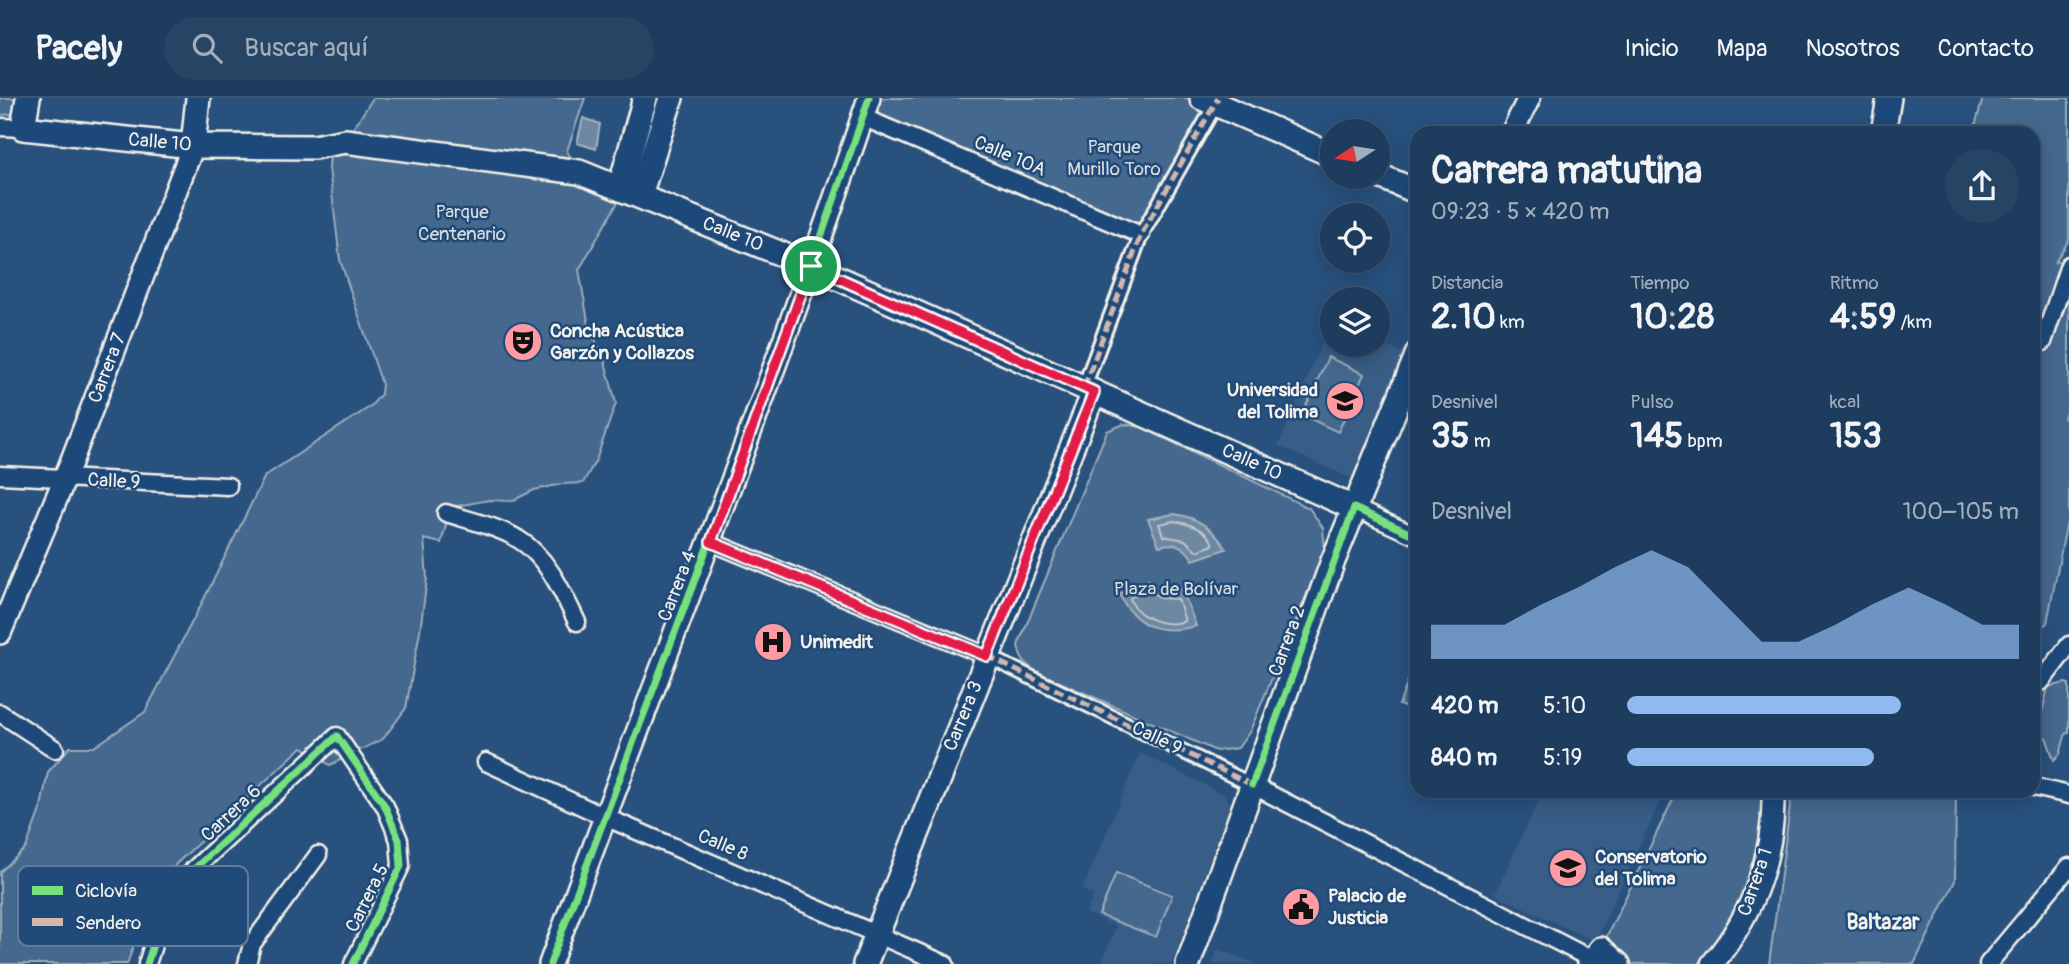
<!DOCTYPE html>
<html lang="es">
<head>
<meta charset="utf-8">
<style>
	:root { --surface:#1e3d5e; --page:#264464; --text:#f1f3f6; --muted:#a1aebc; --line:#3c5673; --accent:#90b9f0 }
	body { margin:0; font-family:Pangolin,sans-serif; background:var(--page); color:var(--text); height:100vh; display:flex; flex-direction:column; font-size:26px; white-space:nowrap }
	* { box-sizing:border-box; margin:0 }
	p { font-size:23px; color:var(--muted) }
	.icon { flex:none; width:38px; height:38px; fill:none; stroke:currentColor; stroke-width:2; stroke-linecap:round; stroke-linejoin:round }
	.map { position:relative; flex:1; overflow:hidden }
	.drawer { position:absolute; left:1410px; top:28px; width:630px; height:672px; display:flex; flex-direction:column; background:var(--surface); border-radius:21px; box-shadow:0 4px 18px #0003,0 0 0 2px var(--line) }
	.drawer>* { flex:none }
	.needle { width:46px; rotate:258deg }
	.buttons { position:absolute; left:1320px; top:21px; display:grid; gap:14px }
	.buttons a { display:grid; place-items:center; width:70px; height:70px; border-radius:50%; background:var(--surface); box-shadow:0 4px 18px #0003,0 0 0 2px var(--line); font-size:35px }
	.pin { position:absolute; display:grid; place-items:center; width:60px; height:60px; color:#fff; margin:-30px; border:4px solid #fff; border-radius:50%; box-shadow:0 2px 7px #0007 }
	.round { display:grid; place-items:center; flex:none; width:74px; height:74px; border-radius:37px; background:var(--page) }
	.head { display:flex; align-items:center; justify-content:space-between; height:119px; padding:0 21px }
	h1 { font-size:38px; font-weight:700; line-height:52px }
	.stats { display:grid; grid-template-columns:repeat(3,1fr); gap:10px; height:119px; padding:7px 21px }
	.stats div { display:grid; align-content:center }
	.stats b { font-size:35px; font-weight:700 }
	.stats small { font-size:19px; font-weight:400 }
	.stats p { font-size:19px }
	.chart { height:196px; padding:14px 21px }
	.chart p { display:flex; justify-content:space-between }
	.chart svg { width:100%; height:126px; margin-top:7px; fill:var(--accent); opacity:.7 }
	ul { padding:0 21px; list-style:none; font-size:23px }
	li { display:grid; grid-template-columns:112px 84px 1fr; align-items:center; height:52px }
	li i { height:18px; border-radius:9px; background:var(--accent) }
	header { display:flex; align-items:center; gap:42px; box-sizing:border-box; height:98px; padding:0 35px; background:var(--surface); border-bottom:2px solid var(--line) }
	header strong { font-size:33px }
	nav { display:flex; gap:38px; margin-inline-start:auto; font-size:24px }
	.search { width:490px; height:63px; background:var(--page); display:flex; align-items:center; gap:18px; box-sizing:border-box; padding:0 24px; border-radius:38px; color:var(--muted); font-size:26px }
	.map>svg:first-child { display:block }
</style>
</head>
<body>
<header>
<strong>Pacely</strong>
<div class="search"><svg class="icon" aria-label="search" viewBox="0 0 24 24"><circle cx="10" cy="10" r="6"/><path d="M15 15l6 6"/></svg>Buscar aquí</div>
<nav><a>Inicio</a><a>Mapa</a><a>Nosotros</a><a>Contacto</a></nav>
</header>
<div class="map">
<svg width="2069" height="866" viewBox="0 0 2069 866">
	<rect width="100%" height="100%" fill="#28517e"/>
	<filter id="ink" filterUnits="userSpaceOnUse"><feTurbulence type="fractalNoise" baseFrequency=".0143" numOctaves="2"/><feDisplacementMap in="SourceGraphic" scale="14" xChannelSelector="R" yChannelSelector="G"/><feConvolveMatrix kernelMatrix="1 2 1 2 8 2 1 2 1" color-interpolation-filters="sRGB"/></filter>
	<g filter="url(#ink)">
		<g fill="#375d86">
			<path d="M1331,224L1332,247H1377V244L1411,258L1358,383L1278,348Z"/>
			<path d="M1140,655L1225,697L1230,704V708L1172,866H1101L1116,828L1086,815L1093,797L1082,792Z"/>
			<path d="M1543,693H1665L1595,844L1495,796Z"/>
			<path d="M1218,851L1256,866H1212Z"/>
		</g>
		<g fill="#45688e" stroke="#9cacbb" stroke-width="2">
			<path d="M0,0H20L14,16L0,17Z"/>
			<path d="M373,0H585L567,53L579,74L620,89L618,104L579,172L589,229L604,260L616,305L596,362L583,385L562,386L534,392L512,403L489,402L451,409L441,445L424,441L427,481L420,533L406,610L383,641L330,667L302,649L176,766L148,808L127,866H0V774L26,750L41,709L48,674L70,649H94L145,614L204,501L265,378L371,308L381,296L382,286L340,162L329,70L330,56L345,43Z"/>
			<path d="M869,0H1202L1216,6L1141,137L863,19Z"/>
			<path d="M1983,0H2069V142L2055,164L2069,161V307L2064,320L2069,323V421L2066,428L2047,525L2034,534V35H1973Z"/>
			<path d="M1328,259L1364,276L1338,334L1302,317Z"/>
			<path d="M1124,326L1141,329L1309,410L1323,430L1325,452L1250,633L1238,650L1216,653L1037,574C1025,567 1020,561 1018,547L1107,333Z"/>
			<path d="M1417,559L1418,614H1417L1399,607Z"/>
			<path d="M2065,585L2069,586V635H2066L2060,656L2054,662L2046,639H2036L2048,589Z"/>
			<path d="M1677,693H1773L1771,735L1712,866H1619L1601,850Z"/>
			<path d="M1792,693H1956L1955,783L1914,866H1769Z"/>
			<path d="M1116,775L1172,797L1156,839L1099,817Z"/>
		</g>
		<g fill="#6e88a2" stroke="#a4b2be" stroke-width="2">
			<path d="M583,20L600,26L596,51L577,45Z"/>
			<path d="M1174,416C1198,419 1214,431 1226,451L1193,462C1185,448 1175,443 1159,448L1148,421Z"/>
			<path d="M1149,482C1158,494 1168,495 1182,491L1196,528C1161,537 1136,530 1119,496Z"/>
		</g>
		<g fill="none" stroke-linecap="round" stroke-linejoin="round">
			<g stroke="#bec7cc" stroke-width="2">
				<path d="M1173,423C1188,425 1209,432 1213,447L1197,453L1185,442L1163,438L1159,426Z"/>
				<path d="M1146,491L1161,500L1178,501L1185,523C1166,530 1136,520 1130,500Z"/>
			</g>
			<defs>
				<g id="pedestrian">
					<path d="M1084,289L1141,137L1218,2"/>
					<path d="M987,558L1252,687"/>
				</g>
				<g id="minor">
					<path d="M862,19L1141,137"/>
					<path d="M0,29L23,30"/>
					<path d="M2043,244L2069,167"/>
					<path d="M0,377L228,388"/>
					<path d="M1354,410L1418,439"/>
					<path d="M446,415C468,422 499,429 518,441C547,458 563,495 577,524"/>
					<path d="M711,444L987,558"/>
					<path d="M2041,584L2069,547"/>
					<path d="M0,615L55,651"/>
					<path d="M486,664L605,719L945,866"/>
					<path d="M1252,687L1593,862"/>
					<path d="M2034,689L2069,697"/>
					<path d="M147,866L164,812L194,771L337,638L385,708L399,742L401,768L353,866"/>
					<path d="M247,866L252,846L318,757"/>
					<path d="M1988,866L2069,769"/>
				</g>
				<g id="tertiary">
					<path d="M1512,35L1529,0"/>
					<path d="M0,535L65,380L193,48"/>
					<path d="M550,866C657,577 771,292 869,0"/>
					<path d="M1589,866L1601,850L1619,866"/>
					<path d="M1712,866C1753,817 1775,757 1773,693"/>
				</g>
				<g id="secondary">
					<path d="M28,0L23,30L193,48L314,49L345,43L579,74L811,168L1354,410"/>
					<path d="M1202,0L1332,57"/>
					<path d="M1883,35L1889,0"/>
					<path d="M193,48L198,0"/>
					<path d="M1377,77L1418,94"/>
					<path d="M620,89L645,0"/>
					<path d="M640,97L671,0"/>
					<path d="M865,866L1094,294"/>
					<path d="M1188,866L1333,463L1418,255"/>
				</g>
			</defs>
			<use href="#pedestrian" stroke="#f4f1e8" stroke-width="18"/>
			<use href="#minor" stroke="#f4f1e8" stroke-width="21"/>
			<use href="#tertiary" stroke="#f4f1e8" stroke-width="26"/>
			<use href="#secondary" stroke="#f4f1e8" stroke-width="28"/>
			<use href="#pedestrian" stroke="#1f4a7a" stroke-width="12"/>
			<use href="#minor" stroke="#1f4a7a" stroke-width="16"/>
			<use href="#tertiary" stroke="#1f4a7a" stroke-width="21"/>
			<use href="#secondary" stroke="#1f4a7a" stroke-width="23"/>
			<g stroke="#d1b7ad" stroke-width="5" stroke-dasharray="10 5" stroke-linecap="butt">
				<path d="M1084,289L1141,137L1218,0"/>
				<path d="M987,558L1252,687"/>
			</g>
			<defs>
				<g id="cycleway">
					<path d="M987,558L1094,294"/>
					<path d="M1252,687L1354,410L1418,439"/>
					<path d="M147,866L164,812L194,771L337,638L385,708L399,742L401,768L353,866"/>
					<path d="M550,866C657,577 771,292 869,0"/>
				</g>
			</defs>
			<use href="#cycleway" stroke="#1f4a7a" stroke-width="11"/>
			<use href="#cycleway" stroke="#77e17e" stroke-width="7"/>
		</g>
	</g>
	<g fill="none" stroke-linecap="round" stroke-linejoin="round" filter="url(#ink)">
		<defs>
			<path id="route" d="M811,168L1094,294L987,558L711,444Z"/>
		</defs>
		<use href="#route" stroke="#fff" stroke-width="14"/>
		<use href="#route" stroke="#e11d48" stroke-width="9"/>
	</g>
	<defs>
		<symbol id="theatre-disc" viewBox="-11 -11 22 22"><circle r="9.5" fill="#ff9aa2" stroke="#1f4a7a"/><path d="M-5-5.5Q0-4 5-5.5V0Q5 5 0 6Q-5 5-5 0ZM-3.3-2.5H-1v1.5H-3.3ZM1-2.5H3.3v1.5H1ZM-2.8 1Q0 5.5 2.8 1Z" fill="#111"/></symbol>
		<symbol id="university-disc" viewBox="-11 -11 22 22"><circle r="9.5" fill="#ff9aa2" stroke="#1f4a7a"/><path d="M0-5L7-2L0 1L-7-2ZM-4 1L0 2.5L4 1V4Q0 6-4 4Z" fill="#111"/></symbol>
		<symbol id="hospital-disc" viewBox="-11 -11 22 22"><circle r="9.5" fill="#ff9aa2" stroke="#1f4a7a"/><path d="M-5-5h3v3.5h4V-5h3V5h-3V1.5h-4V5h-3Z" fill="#111"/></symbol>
		<symbol id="civic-disc" viewBox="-11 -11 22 22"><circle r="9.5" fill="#ff9aa2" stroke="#1f4a7a"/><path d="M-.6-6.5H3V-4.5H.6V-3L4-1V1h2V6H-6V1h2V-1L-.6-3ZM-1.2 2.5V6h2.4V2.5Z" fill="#111"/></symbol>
	</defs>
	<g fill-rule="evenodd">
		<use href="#theatre-disc" x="501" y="222" width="44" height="44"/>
		<use href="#university-disc" x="1323" y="281" width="44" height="44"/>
		<use href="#hospital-disc" x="751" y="522" width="44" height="44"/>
		<use href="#university-disc" x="1546" y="748" width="44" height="44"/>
		<use href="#civic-disc" x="1279" y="787" width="44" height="44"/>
	</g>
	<g text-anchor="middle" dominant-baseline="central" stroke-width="5" stroke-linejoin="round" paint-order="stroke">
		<g font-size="19" fill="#f4f1e8" stroke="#1f4a7a">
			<text transform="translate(160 44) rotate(5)">Calle 10</text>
			<text transform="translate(1010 58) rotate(23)">Calle 10A</text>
			<text transform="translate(733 136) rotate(22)">Calle 10</text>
			<text transform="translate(107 270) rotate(-69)">Carrera 7</text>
			<text transform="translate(1252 364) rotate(24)">Calle 10</text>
			<text transform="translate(114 383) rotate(3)">Calle 9</text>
			<text transform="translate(677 488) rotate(-69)">Carrera 4</text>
			<text transform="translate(1287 543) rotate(-70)">Carrera 2</text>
			<text transform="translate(963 618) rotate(-68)">Carrera 3</text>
			<text transform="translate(1157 640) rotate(26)">Calle 9</text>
			<text transform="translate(231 715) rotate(-43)">Carrera 6</text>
			<text transform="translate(723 747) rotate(23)">Calle 8</text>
			<text transform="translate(1755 784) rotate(-71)">Carrera 1</text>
			<text transform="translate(367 800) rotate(-64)">Carrera 5</text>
		</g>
		<g font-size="19" fill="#dadcda" stroke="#1f4a7a">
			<text x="1114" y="49">Parque<tspan x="1114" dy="22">Murillo Toro</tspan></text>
			<text x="462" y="114">Parque<tspan x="462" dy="22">Centenario</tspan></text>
			<text x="1176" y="491">Plaza de Bolívar</text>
		</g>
		<g font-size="19" font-weight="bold" fill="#f4f1e8" stroke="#1f4a7a" text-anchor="start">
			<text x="550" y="233">Concha Acústica<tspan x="550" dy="22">Garzón y Collazos</tspan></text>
			<text x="1318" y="292" text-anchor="end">Universidad<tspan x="1318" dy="22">del Tolima</tspan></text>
			<text x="800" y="544">Unimedit</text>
			<text x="1595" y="759">Conservatorio<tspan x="1595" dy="22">del Tolima</tspan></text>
			<text x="1328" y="798">Palacio de<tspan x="1328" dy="22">Justicia</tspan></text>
		</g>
		<g font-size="21" font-weight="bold" fill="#f4f1e8" stroke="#1f4a7a">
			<text x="1883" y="824">Baltazar</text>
		</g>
	</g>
	<rect x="18" y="768" width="230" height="80" rx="10" fill="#1f4a7a" stroke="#5f7c9b" stroke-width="2"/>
	<rect x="32" y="788" width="31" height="9" fill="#77e17e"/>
	<rect x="32" y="820" width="31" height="8" fill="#d1b7ad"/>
	<g font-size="19" fill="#f4f1e8">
		<text x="75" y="799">Ciclovía</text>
		<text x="75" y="831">Sendero</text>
	</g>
</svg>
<div class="buttons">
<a><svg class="needle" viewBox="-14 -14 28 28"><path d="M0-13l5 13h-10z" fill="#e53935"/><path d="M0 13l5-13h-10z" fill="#a1aebc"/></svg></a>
<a><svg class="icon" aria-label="locate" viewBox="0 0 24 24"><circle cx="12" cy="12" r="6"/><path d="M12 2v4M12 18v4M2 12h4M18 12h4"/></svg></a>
<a><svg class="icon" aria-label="layers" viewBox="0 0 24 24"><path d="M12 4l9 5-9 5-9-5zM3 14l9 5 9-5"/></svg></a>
</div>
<div class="pin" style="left:811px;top:168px;background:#1e9e55"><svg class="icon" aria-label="arrive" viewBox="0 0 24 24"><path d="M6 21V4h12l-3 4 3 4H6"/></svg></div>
<section class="drawer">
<div class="head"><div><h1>Carrera matutina</h1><p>09:23 · 5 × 420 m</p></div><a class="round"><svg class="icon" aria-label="share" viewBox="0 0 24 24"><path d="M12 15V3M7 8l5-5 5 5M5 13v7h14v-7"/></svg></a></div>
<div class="stats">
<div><p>Distancia</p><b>2.10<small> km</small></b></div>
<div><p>Tiempo</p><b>10:28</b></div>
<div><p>Ritmo</p><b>4:59<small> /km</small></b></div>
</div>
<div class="stats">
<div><p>Desnivel</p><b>35<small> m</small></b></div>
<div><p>Pulso</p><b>145<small> bpm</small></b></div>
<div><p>kcal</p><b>153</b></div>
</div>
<div class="chart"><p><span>Desnivel</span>100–105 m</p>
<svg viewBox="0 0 160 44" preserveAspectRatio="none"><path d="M0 44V32L10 32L20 32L30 25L40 19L50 12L60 6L70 12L80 25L90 38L100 38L110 32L120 25L130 19L140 25L150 32L160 32V44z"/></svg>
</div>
<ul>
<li><b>420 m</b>5:10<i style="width:70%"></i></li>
<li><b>840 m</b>5:19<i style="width:63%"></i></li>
</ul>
</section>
</div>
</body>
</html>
